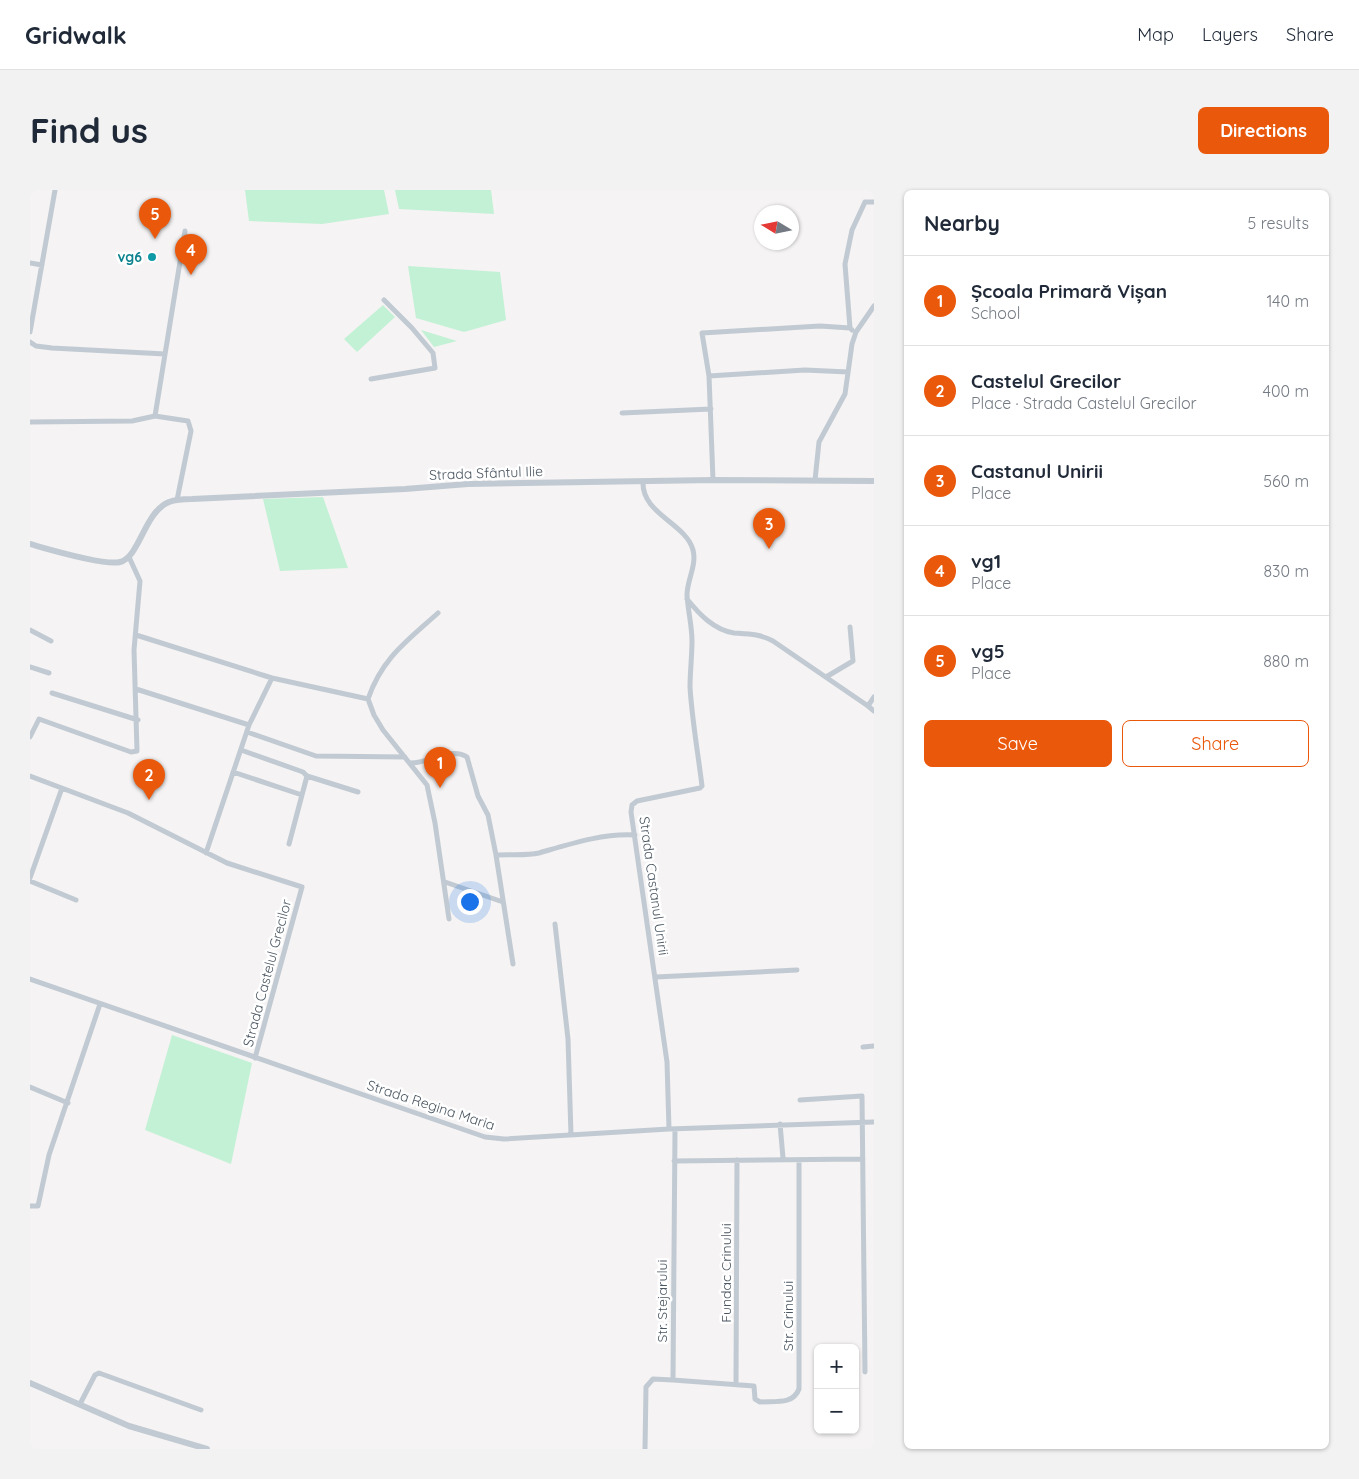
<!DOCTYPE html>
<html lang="en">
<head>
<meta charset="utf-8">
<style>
  body { margin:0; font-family:Quicksand,sans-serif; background:#f2f2f3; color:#1f2937 }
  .controls { position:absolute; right:15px; bottom:15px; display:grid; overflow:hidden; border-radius:8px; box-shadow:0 1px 4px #0004 }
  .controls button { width:45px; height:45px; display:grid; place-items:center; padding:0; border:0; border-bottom:1px solid #e0e1e3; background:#fff; color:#1f2937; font:25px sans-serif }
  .compass { position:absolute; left:724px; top:15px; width:45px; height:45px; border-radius:50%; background:#fff; box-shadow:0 1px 4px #0004; rotate:280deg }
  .you { position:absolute; left:439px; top:711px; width:18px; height:18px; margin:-12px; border:4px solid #fff; border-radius:50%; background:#1a73e8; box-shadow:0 0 0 8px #1a73e833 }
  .badge { display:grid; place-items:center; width:32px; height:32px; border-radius:50%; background:#ea580c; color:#fff; font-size:16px; font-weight:700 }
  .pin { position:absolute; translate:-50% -41px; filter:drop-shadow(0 1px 2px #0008) }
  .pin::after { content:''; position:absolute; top:26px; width:18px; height:15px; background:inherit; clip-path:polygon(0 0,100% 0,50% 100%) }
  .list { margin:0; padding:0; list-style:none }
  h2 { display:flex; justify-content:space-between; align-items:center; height:65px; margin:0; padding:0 20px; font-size:21px }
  h2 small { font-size:16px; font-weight:400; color:#747a83 }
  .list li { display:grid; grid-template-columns:32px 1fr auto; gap:15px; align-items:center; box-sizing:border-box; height:90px; padding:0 20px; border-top:1px solid #e0e1e3 }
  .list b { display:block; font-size:19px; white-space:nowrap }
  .list p { margin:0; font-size:16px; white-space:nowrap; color:#747a83 }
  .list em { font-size:16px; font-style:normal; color:#747a83 }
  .actions { display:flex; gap:10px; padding:15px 20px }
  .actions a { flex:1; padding:11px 0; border:1px solid #ea580c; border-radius:8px; text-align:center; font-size:18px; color:#ea580c }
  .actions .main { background:#ea580c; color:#fff }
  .map { position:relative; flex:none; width:844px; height:1259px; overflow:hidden; border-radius:8px }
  header { display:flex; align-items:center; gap:30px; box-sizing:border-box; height:70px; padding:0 25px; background:#fff; border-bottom:1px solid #e0e1e3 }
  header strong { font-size:24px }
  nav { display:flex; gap:28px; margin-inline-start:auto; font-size:18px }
  .intro { display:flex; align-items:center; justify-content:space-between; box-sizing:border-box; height:120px; padding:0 30px }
  h1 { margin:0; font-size:35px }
  .button { padding:12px 22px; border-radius:8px; background:#ea580c; color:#fff; font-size:18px; font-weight:700 }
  main { display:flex; gap:30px; padding:0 30px }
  aside { flex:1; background:#fff; border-radius:8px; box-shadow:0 1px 4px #0004 }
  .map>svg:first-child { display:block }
  .green { fill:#c3f1d5 }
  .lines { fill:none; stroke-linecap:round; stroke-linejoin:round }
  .minor { stroke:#c1cad2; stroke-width:5 }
  .tertiary { stroke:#c1cad2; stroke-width:6 }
  .culture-dot { fill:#0f9aa8; stroke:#fff; stroke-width:2 }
  .labels { text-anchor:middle; stroke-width:5; stroke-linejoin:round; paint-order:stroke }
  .culture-label { font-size:14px; font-weight:bold; fill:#0d838f; stroke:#fff; text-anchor:end }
  .street-label { font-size:14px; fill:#4a5661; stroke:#fff }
</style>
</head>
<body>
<header>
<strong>Gridwalk</strong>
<nav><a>Map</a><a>Layers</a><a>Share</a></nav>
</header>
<div class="intro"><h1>Find us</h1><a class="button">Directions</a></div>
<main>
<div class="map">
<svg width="844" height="1259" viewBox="0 0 844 1259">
  <rect width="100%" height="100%" fill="#f5f3f3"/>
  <path class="green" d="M215,0H354L359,24L292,34L219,31Z
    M365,0H461L464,24L369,19Z
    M378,76L470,82L476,130L434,142L386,128Z
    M353,115L365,127L327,162L314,149Z
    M391,140L427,151L404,157Z
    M293,307L318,378L250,381L233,309Z
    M142,845L222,873L201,974L115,940Z"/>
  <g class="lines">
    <path class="minor" d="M0,73L12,75
      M822,140L820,138L815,74L822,40L835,12H844
      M0,142L25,0
      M0,152L6,156L22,158L135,164
      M679,186L775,180L818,182
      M341,189L405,178L403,163L382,138L354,110
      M592,223L681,219
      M125,226L155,41
      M0,232L102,231L125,226L158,231L161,241L147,310
      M683,290L679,186L672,143L790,136L820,138
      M785,290L789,252L815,204L822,154L826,142L844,116
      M613,291C611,324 656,333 663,360C667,375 657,390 657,405C658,421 662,436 662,451C662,466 660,482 660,497C662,530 668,563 672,596L670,598L607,611L602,615L601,622L637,872L639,939
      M657,409C669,424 684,440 704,443C719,444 730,444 743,451L838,516
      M408,423C377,451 352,468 338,509L344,525L353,540L397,595L405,633L419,729
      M0,440L21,451
      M106,445L242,488L338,509
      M0,477L19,483
      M796,487L823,471L820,437
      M106,499L219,535
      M22,503L108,530
      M844,507L838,516L844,521
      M217,542L286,566L375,567
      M0,547L9,529L101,562L107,561L104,460L110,391L99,367
      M211,560L273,582L277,586L259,654
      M380,573C397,574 421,556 437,567L448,606L458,625L466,665L483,774
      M203,582L272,605
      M0,586L98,623L197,673L272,697L225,868
      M277,586L328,602
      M176,663L219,535L242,488
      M466,665C480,664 496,666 509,663C540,654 573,643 605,645
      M0,688L32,598
      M0,691L46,710
      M415,692L473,712
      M525,734L538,849L541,945
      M626,787L767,780
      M0,789L455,947L474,949L639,939L844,932
      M833,857L844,856
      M0,897L38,913
      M770,910L832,906L835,1182
      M750,934L753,968
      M644,971L833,969
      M0,1016H8L19,965L70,814
      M643,1190L724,1196L725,1209L730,1212C745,1211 763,1215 769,1199V970
      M706,1195L707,970
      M50,1214L65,1185L69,1183L171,1220
      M615,1259L616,1197L623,1189L643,1190L645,939"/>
    <path class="tertiary" d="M0,354C18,359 74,376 90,372C110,367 114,322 139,312C147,309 154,309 162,309L375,299L438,294L683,290L844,291
      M0,1193L99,1236L177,1259"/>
  </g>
  <circle class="culture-dot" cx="122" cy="67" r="5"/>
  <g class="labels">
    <g class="culture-label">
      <text x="112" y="72">vg6</text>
    </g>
    <g class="street-label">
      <text transform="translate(456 283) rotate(-2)" y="5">Strada Sfântul Ilie</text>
      <text transform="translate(624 696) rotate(82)" y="5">Strada Castanul Unirii</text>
      <text transform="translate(237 783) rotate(-75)" y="5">Strada Castelul Grecilor</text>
      <text transform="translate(401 915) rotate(18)" y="5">Strada Regina Maria</text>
      <text transform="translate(696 1083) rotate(-90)" y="5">Fundac Crinului</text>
      <text transform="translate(632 1111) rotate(-90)" y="5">Str. Stejarului</text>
      <text transform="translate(758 1126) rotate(-90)" y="5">Str. Crinului</text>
    </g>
  </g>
</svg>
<div class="controls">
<button>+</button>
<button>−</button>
</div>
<svg class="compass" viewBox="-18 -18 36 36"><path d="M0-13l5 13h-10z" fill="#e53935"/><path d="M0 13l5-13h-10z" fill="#747a83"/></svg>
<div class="you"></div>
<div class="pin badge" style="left:410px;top:598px">1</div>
<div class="pin badge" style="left:119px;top:610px">2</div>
<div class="pin badge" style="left:739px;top:359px">3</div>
<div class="pin badge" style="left:161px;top:85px">4</div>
<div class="pin badge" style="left:125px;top:49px">5</div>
</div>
<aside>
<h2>Nearby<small>5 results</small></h2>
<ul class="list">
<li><span class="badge">1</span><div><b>Școala Primară Vișan</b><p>School</p></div><em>140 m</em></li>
<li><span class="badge">2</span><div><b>Castelul Grecilor</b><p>Place · Strada Castelul Grecilor</p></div><em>400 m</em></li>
<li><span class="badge">3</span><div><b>Castanul Unirii</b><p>Place</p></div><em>560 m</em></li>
<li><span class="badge">4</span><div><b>vg1</b><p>Place</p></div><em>830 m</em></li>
<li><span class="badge">5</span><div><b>vg5</b><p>Place</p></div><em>880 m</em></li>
</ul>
<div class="actions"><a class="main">Save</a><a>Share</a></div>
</aside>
</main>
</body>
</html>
